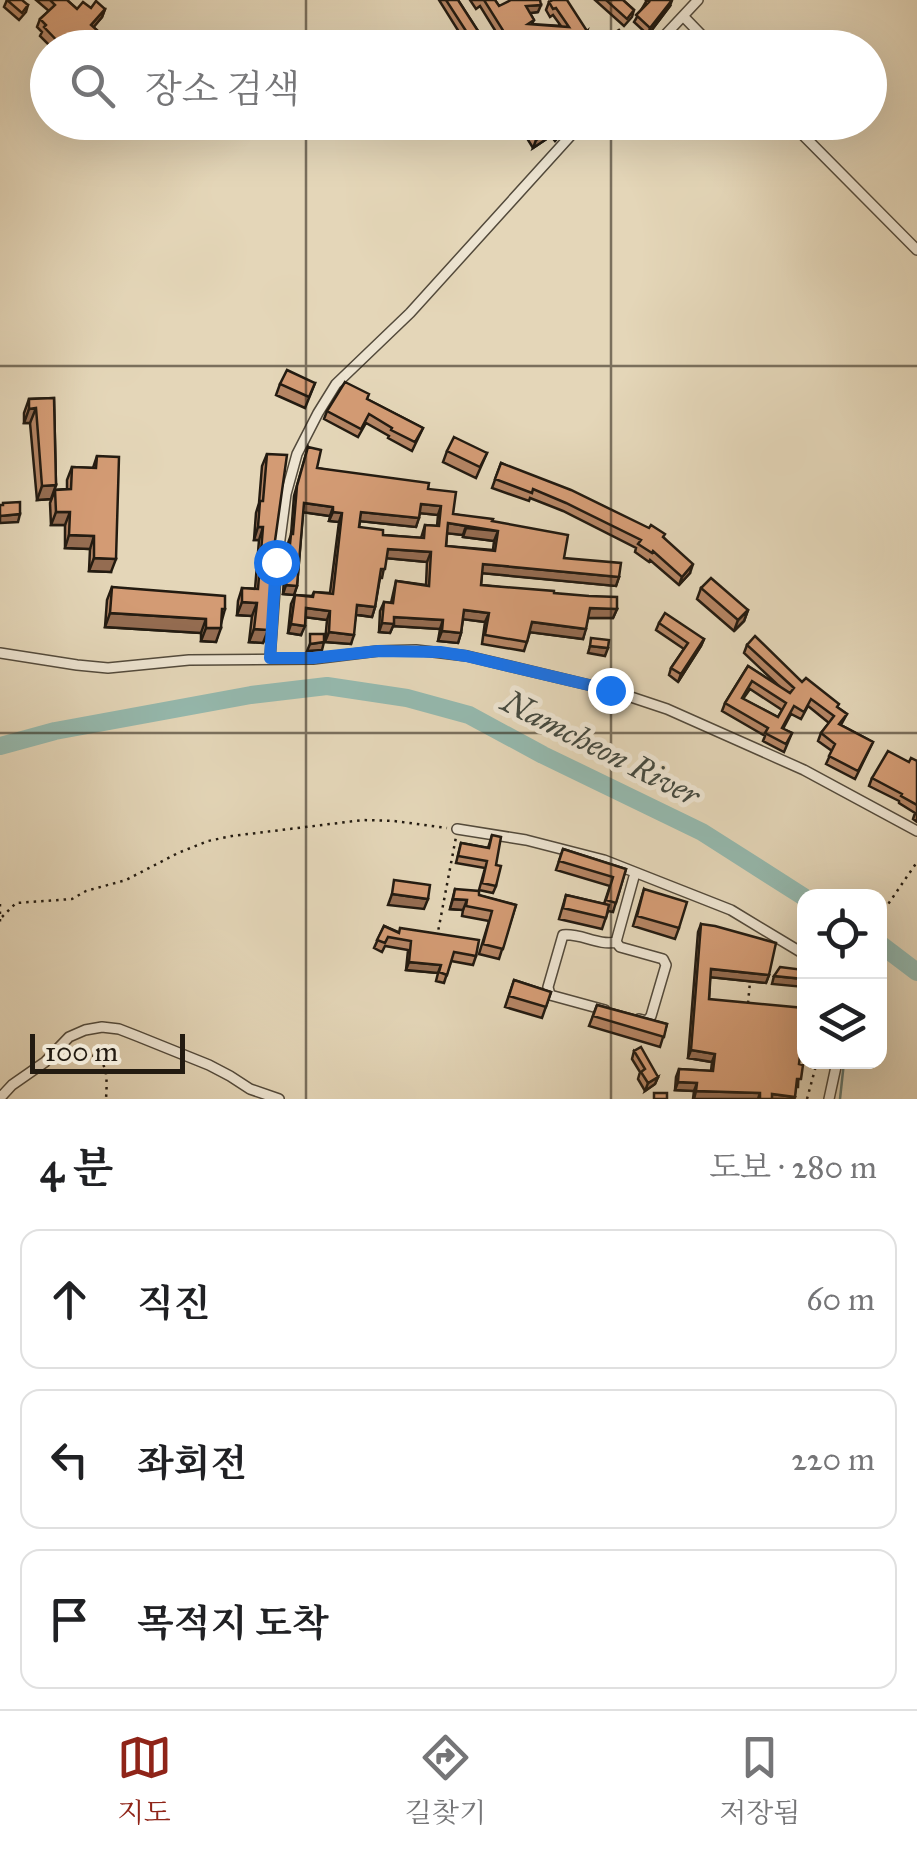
<!DOCTYPE html>
<html lang="ko">
<head>
<meta charset="utf-8">
<style>
  body { margin:0; font-family:"IM FELL Great Primer","Noto Serif KR",serif; background:#f2f2f2; color:#202124 }
  .controls { position:absolute; right:30px; bottom:30px; display:grid; overflow:hidden; border-radius:20px; box-shadow:0 10px 40px #0002 }
  .controls button { width:90px; height:90px; display:grid; place-items:center; padding:0; border:0; border-bottom:2px solid #e0e0e0; background:#fff; color:#202124; font:50px sans-serif }
  .scale { position:absolute; left:30px; bottom:25px; width:155px; box-sizing:border-box; padding-left:10px; border:5px solid #231b11; border-top:0; font-size:28px; line-height:35px; white-space:nowrap; color:#231b11; -webkit-text-stroke:8px #ede4d1; paint-order:stroke }
  .stop { position:absolute; width:30px; height:30px; margin:-22px; border:8px solid #1a73e8; border-radius:50%; background:#fff }
  .stop.end { background:#1a73e8; border-color:#fff; box-shadow:0 2px 10px #0008 }
  .list { margin:0; padding:0; list-style:none }
  h2 { display:flex; justify-content:space-between; align-items:center; height:130px; margin:0; padding:0 40px; font-size:42px }
  h2 small { font-size:32px; font-weight:400; color:#757577 }
  .list li { display:grid; grid-template-columns:65px 1fr auto; gap:30px; align-items:center; box-sizing:border-box; height:140px; margin:0 20px 20px; padding:0 20px; border:2px solid #e0e0e0; border-radius:20px }
  .list b { display:block; font-size:38px; white-space:nowrap }
  .list em { font-size:32px; font-style:normal; color:#757577 }
  .icon { flex:none; width:55px; height:55px; fill:none; stroke:currentColor; stroke-width:2; stroke-linecap:round; stroke-linejoin:round }
  .map { position:relative; flex:none; width:917px; height:1099px; overflow:hidden }
  .search { position:absolute; background:#fff; box-shadow:0 10px 40px #0002; left:30px; right:30px; top:30px; height:110px; display:flex; align-items:center; gap:25px; box-sizing:border-box; padding:0 35px; border-radius:55px; color:#757577; font-size:38px }
  .sheet { height:610px; background:#fff }
  nav { display:flex; justify-content:space-around; align-items:center; box-sizing:border-box; height:140px; border-top:2px solid #e0e0e0; background:#fff; font-size:28px; color:#757577 }
  nav a { display:grid; justify-items:center; gap:5px }
  nav .on { color:#8f2418 }
  .map>svg:first-child { display:block }
  .lines { fill:none; stroke-linecap:round; stroke-linejoin:round }
  .stream { stroke:#677a6f; stroke-width:2.5 }
  .river { stroke:#95b9ae; stroke-width:18 }
  .street-casing { stroke:#534a3b; stroke-width:12 }
  .path { stroke:#231b11; stroke-width:2.5; stroke-dasharray:2.5 5; stroke-linecap:butt }
  .street { stroke:#ede4d1; stroke-width:9 }
  .wall { fill:#b58564; stroke:#231b11; stroke-width:2.5; fill-rule:evenodd }
  .shaded-wall { fill:#946c51; stroke:#231b11; stroke-width:2.5 }
  .building { fill:#d39b74; stroke:#231b11; stroke-width:2.5; fill-rule:evenodd }
  .route { stroke:#1a73e8; stroke-width:12 }
  .grid { fill:none; stroke:#231b11; stroke-width:2.5; stroke-opacity:0.55 }
  .labels { text-anchor:middle; stroke-width:10; stroke-linejoin:round; paint-order:stroke }
  .water-label { font-size:32px; font-style:italic; fill:#454a40; stroke:#ede4d1 }
</style>
</head>
<body>
<div class="map">
<svg width="917" height="1099" viewBox="0 0 917 1099">
  <rect width="100%" height="100%" fill="#e4d6b8"/>
  <filter id="stains"><feTurbulence type="fractalNoise" baseFrequency=".002" numOctaves="4"/><feColorMatrix values="0 0 0 0 .2 0 0 0 0 .09 0 0 0 0 .02 0 0 0 .5 -.17"/></filter>
  <radialGradient id="worn" r=".72"><stop offset=".6" stop-color="#630" stop-opacity="0"/><stop offset="1" stop-color="#630" stop-opacity=".3"/></radialGradient>
  <g class="lines">
    <path class="stream" d="M880,957L886,948
      M840,1099L844,1062"/>
    <path class="river" d="M0,746L55,731L251,695L327,686L407,698L469,715L543,755L702,832L804,897
      M880,944L917,972"/>
    <defs>
      <path id="street" d="M683,16L714,48
        M653,48L698,0
        M790,122L917,250
        M0,653L77,665L108,668L189,660L313,659L378,651L416,650L467,656L610,690L667,709L804,770L917,831
        M270,658L277,562L286,494L297,454L318,413L336,384L410,313L583,122
        M457,829L526,840L604,860L731,910L804,954
        M635,873L616,942L620,947L663,959L666,965L651,1016L647,1021L639,1019
        M605,1010L550,995L548,987L563,935C581,933 598,946 616,942
        M0,1098L12,1085L45,1062L69,1037L85,1030L102,1027L119,1029L137,1036L209,1065L230,1076L250,1089L279,1099
        M829,1099L837,1062"/>
    </defs>
    <use href="#street" class="street-casing"/>
    <path class="path" d="M0,904V925
      M880,916L917,862
      M2,917L16,903L72,899L86,891L126,880L178,853L208,841L232,836L363,820L394,821L447,828
      M437,937L456,837
      M748,1003L750,982
      M70,1053C107,1051 108,1068 106,1099
      M807,1099L817,1062"/>
    <use href="#street" class="street"/>
  </g>
  <path class="wall" d="M7,0L28,5L26,12L19,20L4,7Z
    M36,0H67L77,9H105L102,17L93,27L116,47L129,48H89L82,41L76,48H52L40,36L42,32L37,27L40,19L49,11Z
    M439,0H458L489,48H469Z
    M470,0H495L499,6L538,12L530,13L534,20L532,24L561,26L553,15L550,17L546,10L549,2L587,31L584,39L573,48H506L480,6L476,9Z
    M595,0H623L634,10L632,17L624,26Z
    M647,0L670,6L648,35L634,22Z
    M517,122H564L565,125L563,132L555,141L551,136L533,148Z
    M315,383L305,408L276,395L280,384Z
    M54,398L56,485L51,499L37,500L30,423H24V413L29,399Z
    M367,399L423,428L412,451L388,438L389,436L366,423L358,437L324,419L327,411Z
    M308,447L317,468L428,489L453,514L492,521L564,558L619,577L616,586L482,573L481,585L554,593L617,609L613,618H588L583,639L530,632L524,651L482,644L485,622L463,619L461,633L458,643L438,641L440,629L393,626L390,633L379,632L380,611L384,602L391,603L396,581L426,585L427,562L386,558L382,578H380L375,607L372,617L356,615L351,644L325,642L327,620L305,617L301,635L288,633L291,604L295,595L312,596L314,592L330,593L339,522L329,521L330,516L303,512L297,586L294,595L283,594L285,563L288,543L291,535L294,496ZM420,513L438,515L437,526L425,525L421,538L383,535L359,527L360,521L416,527ZM447,533L463,535V537L494,541L493,550L446,546Z
    M447,451L487,453L476,478L443,462Z
    M267,454L274,548L268,630L263,643L249,642L252,616L237,615L238,601L242,588L255,589L259,540H254L256,513L259,503L262,466Z
    M97,456L111,572L89,571L90,549L65,548V525H51L50,503L55,490L67,489V480L72,467L93,468Z
    M501,463L664,538L690,573L679,585L650,560L649,562L635,552L636,548L563,511L530,498L529,501L492,488Z
    M112,587L225,609L216,642L201,641V633L105,627L107,600Z
    M701,588L748,610L744,621L734,631L697,599Z
    M659,623L704,639L701,646L678,682L669,675L671,668L684,649L656,630Z
    M747,645L847,714L841,725L873,742L855,779L826,764L832,751L818,741L821,733L829,723L808,706L801,719L791,714L783,729L792,733L784,752L763,741L765,736L722,711L725,703L748,666L780,687L744,653ZM750,689L782,710L778,717L743,699Z
    M917,761V822L913,819L915,813L899,803V801L869,786L872,778L909,762Z
    M492,835L496,865V886L493,893L479,890L485,868L456,863L461,843L488,848Z
    M563,849L626,869L613,912L608,911L602,929L559,919L566,895L604,904L610,886L556,870Z
    M455,889L516,905L499,959L479,954L489,921L462,916L463,910L450,909Z
    M644,889L679,928L675,939L633,926Z
    M701,924L769,975L766,983L710,977L709,999L799,1064L798,1087H796L794,1099H693L694,1091L675,1090L676,1077L679,1069L711,1071L712,1062L688,1058L698,932Z
    M384,926L398,932L476,956L473,965L451,961L444,983L436,981L438,973L406,970L408,950L385,946L382,952L374,948Z
    M514,980L551,992L542,1018L505,1007Z
    M597,1005L667,1024L660,1047L589,1026Z
    M634,1051L658,1077L655,1084L645,1091L638,1079L640,1072L632,1059Z"/>
  <path class="shaded-wall" d="M672,0L670,6L648,35L650,28Z
    M541,5L538,12L523,14L526,6Z
    M105,9L102,17L88,34L91,25Z
    M587,31L584,39L573,48H567Z
    M85,32L82,41L76,48H72Z
    M554,128L551,136L533,148L536,140Z
    M36,408L30,423H24L29,409Z
    M56,485L51,499L37,500L42,486Z
    M304,503L333,507L330,516L301,512Z
    M421,504L441,506L438,515L418,513Z
    M56,512H70L65,525H51Z
    M333,512L342,513L339,522L329,521Z
    M361,512L419,518L416,527L358,521Z
    M20,514L18,522L0,523V516Z
    M448,523L466,526L463,535L444,533Z
    M258,527H263L259,540H254Z
    M466,528L498,531L494,541L463,537Z
    M69,535L94,536L90,549L65,548Z
    M388,549L431,552L427,562L384,558Z
    M94,558L116,559L111,572L89,571Z
    M483,564L619,577L616,586L480,573Z
    M693,564L690,573L679,585L682,577Z
    M286,585L297,586L294,595L283,594Z
    M242,602L257,603L252,616L237,615Z
    M357,605L375,607L372,617L353,614Z
    M306,608L330,611L327,620L303,617Z
    M590,608L617,609L613,618H586Z
    M464,610L489,613L485,622L461,619Z
    M748,610L744,621L734,631L738,620Z
    M110,613L206,619L201,633L105,627Z
    M394,617L443,620L440,629L393,626L390,633L379,632L382,623Z
    M532,622L586,629L583,639L528,632Z
    M291,624L305,626L301,635L288,633Z
    M206,628H221L216,642L201,641Z
    M254,629L268,630L263,643L249,642Z
    M442,631L461,633L458,643L438,641Z
    M329,632L354,635L351,644L325,642Z
    M704,639L701,646L678,682L681,674Z
    M324,642L322,650L307,651L310,644Z
    M590,646L608,648L605,656L588,653Z
    M392,894L428,899L424,909L388,905Z
    M453,899L467,900L463,910L450,909Z
    M409,962L441,965L438,973L406,970Z
    M711,969L769,975L766,983L708,977Z
    M774,976L804,979V987L772,984Z
    M691,1050L715,1054L712,1062L688,1058Z
    M658,1077L655,1084L645,1091L648,1083Z
    M678,1082L697,1083L694,1091L675,1090Z
    M696,1091L760,1093L758,1099H694Z
    M772,1094L795,1097L794,1099H771Z"/>
  <path class="building" d="M7,0H22L28,5L22,13Z
    M50,0H67L77,9L83,2L91,8L96,1L105,9L91,25L116,47L125,37L131,42L126,48H102L85,32L72,48H64L44,27L46,25L40,19L55,5Z
    M446,0H458L489,48H477Z
    M484,0H495L499,6L511,0H540L541,5L526,6L534,20L528,24L569,27L556,8L553,9L549,2L553,0H567L587,31L567,48H514Z
    M606,0H623L634,10L627,19Z
    M646,0H672L650,28L636,15L649,2Z
    M619,30L625,38L616,44L611,35Z
    M623,38L634,48H614Z
    M598,41L604,48H588Z
    M525,122H564L565,125L557,133L554,128L536,140Z
    M287,370L315,383L309,397L280,384Z
    M345,382L369,394L367,399L423,428L415,442L391,430L392,428L369,414L361,429L327,411Z
    M54,398L56,485L42,486L36,408L29,409V399Z
    M454,437L487,453L480,467L447,451Z
    M308,447L321,450L317,468L429,483L428,489L456,492L453,514L493,519L492,521L568,535L564,558L621,563L619,577L483,564L481,585L554,591V593L589,596L617,597V609L590,608L586,629L532,622L527,642L485,635L489,613L464,610L461,633L442,631L443,620L394,617V624L382,623L384,602L393,603L396,581L429,586L431,552L388,549L385,569H381L375,607L357,605L354,635L329,632L330,611L306,608L305,626L291,624L295,595L313,597L314,592L333,594L342,513L333,512V507L304,503L297,586L286,585L291,534H293L297,486ZM421,504L441,506L439,526L425,525L424,538L383,535V530L359,527L361,512L419,518ZM448,523L498,531L495,551L446,546Z
    M267,454L287,455L274,548L268,630L254,629L257,603L242,602V588L258,589L263,527H258L260,501H263Z
    M97,456L119,457L116,559L94,558V536L69,535L70,512H56L55,490L71,489L72,467L96,468Z
    M501,463L571,490L649,528L651,525L665,534L663,537L693,564L682,577L653,551L652,553L638,544L641,540L566,503L533,489L532,493L495,479Z
    M20,502V514L0,516V505H3V503Z
    M711,578L748,610L738,620L701,588Z
    M112,587L225,596V609H222L221,628H206V619L110,613Z
    M665,613L704,639L681,674L671,668L688,643L659,623Z
    M310,634H324V642L310,644Z
    M755,636L802,682L806,678L839,704L837,707L847,714L839,724L873,742L858,771L829,756L835,744L821,733L834,716L811,699L804,712L794,706L782,728L792,733L786,744L765,733L768,728L725,703L748,666L790,693L794,688L747,645ZM752,681L786,703L778,717L742,698Z
    M591,638L609,640L608,648L590,646Z
    M888,751L909,762L911,758L917,761V805L901,796L902,794L872,778Z
    M492,835L501,837L496,865L501,866L496,886L482,883L487,861L458,856L461,843L489,848Z
    M563,849L626,869L616,903L606,900L613,877L559,861Z
    M394,880L430,885L428,899L392,894Z
    M455,889L479,891V895L516,905L503,949L483,944L492,911L466,906L467,900L453,899Z
    M644,889L687,902L679,928L637,916Z
    M566,895L609,905L606,918L563,908Z
    M701,924L715,926L776,943L769,975L711,969L709,999L804,1008V1023L799,1064L803,1065L801,1079H797L795,1097L772,1094V1099H760V1093L696,1091L697,1083L678,1082L679,1069L713,1071L715,1054L691,1050Z
    M384,926L399,933L400,928L479,940L476,956L454,952L447,975L439,972L441,965L409,962L411,941L388,937L385,943L377,940Z
    M780,967L804,970V979L774,976Z
    M514,980L551,992L546,1007L509,996Z
    M597,1005L667,1024L664,1037L593,1016Z
    M641,1047L658,1077L648,1083L641,1072L645,1069L634,1051Z
    M654,1093H667V1099H654Z"/>
  <g class="lines">
    <path class="route" d="M276,562L270,658H313L378,651L440,652L466,656L610,690"/>
  </g>
  <path class="grid" d="M306,0V48M611,0V48M306,122V1099M611,122V1099M0,366H917M0,733H917"/>
  <g class="labels">
    <g class="water-label">
      <text transform="translate(601 748) rotate(27)" y="11">Namcheon River</text>
    </g>
  </g>
  <rect width="100%" height="100%" filter="url(#stains)"/>
  <rect width="100%" height="100%" fill="url(#worn)"/>
</svg>
<div class="controls">
<button><svg class="icon" aria-label="locate" viewBox="0 0 24 24"><circle cx="12" cy="12" r="6"/><path d="M12 2v4M12 18v4M2 12h4M18 12h4"/></svg></button>
<button><svg class="icon" aria-label="layers" viewBox="0 0 24 24"><path d="M12 4l9 5-9 5-9-5zM3 14l9 5 9-5"/></svg></button>
</div>
<div class="scale">100 m</div>
<div class="stop" style="left:276px;top:562px"></div>
<div class="stop end" style="left:610px;top:690px"></div>
<div class="search"><svg class="icon" aria-label="search" viewBox="0 0 24 24"><circle cx="10" cy="10" r="6"/><path d="M15 15l6 6"/></svg>장소 검색</div>
</div>
<section class="sheet">
<h2>4 분<small>도보 · 280 m</small></h2>
<ul class="list">
<li><svg class="icon" aria-label="ahead" viewBox="0 0 24 24"><path d="M12 20V5M6 11l6-6 6 6"/></svg><div><b>직진</b></div><em>60 m</em></li>
<li><svg class="icon" aria-label="left" viewBox="0 0 24 24"><path d="M17 20v-9H6M10 6l-5 5 5 5"/></svg><div><b>좌회전</b></div><em>220 m</em></li>
<li><svg class="icon" aria-label="arrive" viewBox="0 0 24 24"><path d="M6 21V4h12l-3 4 3 4H6"/></svg><div><b>목적지 도착</b></div></li>
</ul>
</section>
<nav>
<a class="on"><svg class="icon" aria-label="map" viewBox="0 0 24 24"><path d="M3 6l6-2 6 2 6-2v14l-6 2-6-2-6 2zM9 4v14M15 6v14"/></svg>지도</a>
<a><svg class="icon" aria-label="directions" viewBox="0 0 24 24"><path d="M12 3l9 9-9 9-9-9zM9 14v-3h6M13 9l2 2-2 2"/></svg>길찾기</a>
<a><svg class="icon" aria-label="saved" viewBox="0 0 24 24"><path d="M7 4h10v16l-5-4-5 4z"/></svg>저장됨</a>
</nav>
</body>
</html>
